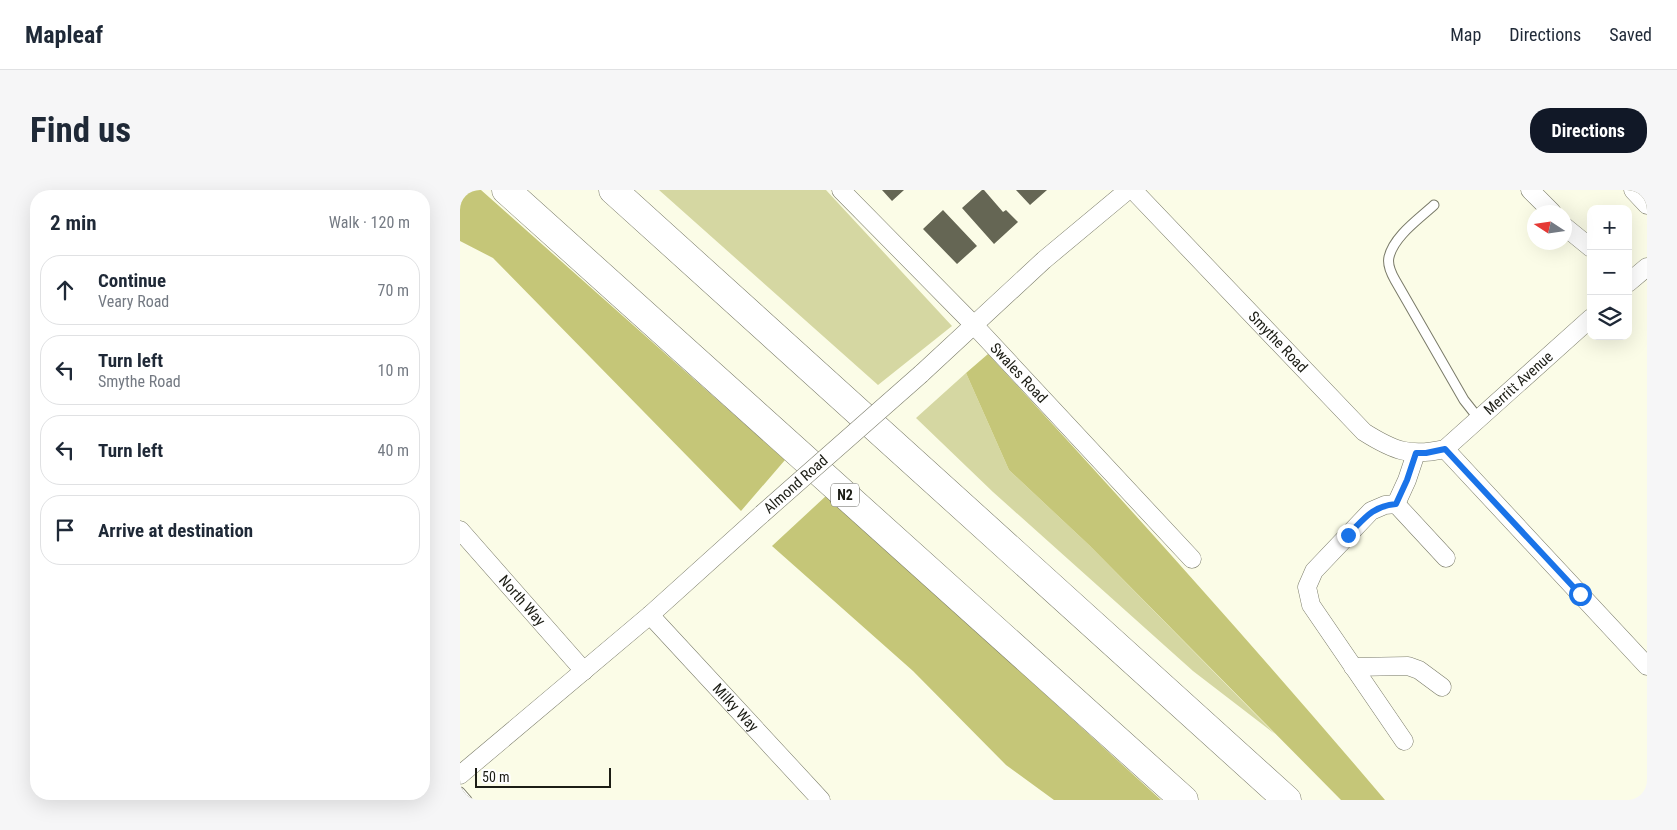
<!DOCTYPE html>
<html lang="en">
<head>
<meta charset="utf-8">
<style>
  body { margin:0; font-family:"Roboto Condensed",sans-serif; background:#f6f6f7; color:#1f2937 }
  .controls { position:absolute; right:15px; top:15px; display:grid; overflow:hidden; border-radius:10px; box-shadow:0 5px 20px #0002 }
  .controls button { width:45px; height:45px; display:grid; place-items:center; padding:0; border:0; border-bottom:1px solid #e0e1e3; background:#fff; color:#1f2937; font:25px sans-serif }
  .compass { position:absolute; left:1067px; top:15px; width:45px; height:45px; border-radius:50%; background:#fff; box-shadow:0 5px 20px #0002; rotate:282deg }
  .scale { position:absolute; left:15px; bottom:12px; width:136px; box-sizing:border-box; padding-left:5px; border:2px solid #1c1d15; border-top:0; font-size:14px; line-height:18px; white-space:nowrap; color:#1c1d15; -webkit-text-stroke:4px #fff; paint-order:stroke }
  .stop { position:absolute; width:15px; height:15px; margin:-11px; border:4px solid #1a73e8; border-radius:50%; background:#fff }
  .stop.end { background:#1a73e8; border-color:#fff; box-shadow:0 1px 5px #0008 }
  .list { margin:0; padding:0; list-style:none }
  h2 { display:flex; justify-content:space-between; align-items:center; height:65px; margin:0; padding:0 20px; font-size:21px }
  h2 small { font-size:16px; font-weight:400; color:#747a83 }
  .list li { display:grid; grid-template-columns:32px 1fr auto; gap:15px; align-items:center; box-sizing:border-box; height:70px; margin:0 10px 10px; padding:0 10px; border:1px solid #e0e1e3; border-radius:20px }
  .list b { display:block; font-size:19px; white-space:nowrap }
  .list p { margin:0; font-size:16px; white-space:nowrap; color:#747a83 }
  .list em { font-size:16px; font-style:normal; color:#747a83 }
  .icon { flex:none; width:28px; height:28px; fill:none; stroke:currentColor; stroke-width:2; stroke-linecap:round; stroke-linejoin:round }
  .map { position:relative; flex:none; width:1187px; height:610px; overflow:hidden; border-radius:20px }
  header { display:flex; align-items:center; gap:30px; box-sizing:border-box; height:70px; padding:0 25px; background:#fff; border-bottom:1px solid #e0e1e3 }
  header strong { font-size:24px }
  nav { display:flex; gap:28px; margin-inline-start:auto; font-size:18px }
  .intro { display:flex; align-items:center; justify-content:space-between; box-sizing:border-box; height:120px; padding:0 30px }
  h1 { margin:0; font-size:35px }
  .button { padding:12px 22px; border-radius:20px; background:#111827; color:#fff; font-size:18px; font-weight:700 }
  main { display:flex; gap:30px; padding:0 30px }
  aside { flex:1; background:#fff; border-radius:20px; box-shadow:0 5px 20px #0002 }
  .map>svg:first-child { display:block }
  .green { fill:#d5d7a2 }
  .forest { fill:#c5c678 }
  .building { fill:#656654 }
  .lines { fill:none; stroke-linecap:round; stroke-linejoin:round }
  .lane-casing { stroke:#7a7b69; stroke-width:11 }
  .street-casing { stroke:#7a7b69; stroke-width:19 }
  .highway-casing { stroke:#7a7b69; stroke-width:29 }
  .lane { stroke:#fff; stroke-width:9 }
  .street { stroke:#fff; stroke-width:18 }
  .highway { stroke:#fff; stroke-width:28 }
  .street-bridge-casing { stroke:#7a7b69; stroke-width:19; stroke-linecap:butt }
  .street-bridge { stroke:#fff; stroke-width:18 }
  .route { stroke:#1a73e8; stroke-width:6 }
  .labels { text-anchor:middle; stroke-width:5; stroke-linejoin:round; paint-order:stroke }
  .shield { fill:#fff; stroke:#60615b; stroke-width:1 }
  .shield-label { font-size:14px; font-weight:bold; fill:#1c1d15 }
  .street-label { font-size:15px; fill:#1c1d15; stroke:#fff }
</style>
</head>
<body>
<header>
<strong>Mapleaf</strong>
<nav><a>Map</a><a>Directions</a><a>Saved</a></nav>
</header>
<div class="intro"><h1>Find us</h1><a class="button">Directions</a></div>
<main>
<aside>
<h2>2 min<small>Walk · 120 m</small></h2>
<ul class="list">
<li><svg class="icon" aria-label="ahead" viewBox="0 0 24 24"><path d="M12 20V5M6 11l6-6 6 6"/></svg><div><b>Continue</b><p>Veary Road</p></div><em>70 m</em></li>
<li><svg class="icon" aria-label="left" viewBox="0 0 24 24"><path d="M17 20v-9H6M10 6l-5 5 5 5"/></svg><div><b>Turn left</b><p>Smythe Road</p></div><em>10 m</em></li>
<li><svg class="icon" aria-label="left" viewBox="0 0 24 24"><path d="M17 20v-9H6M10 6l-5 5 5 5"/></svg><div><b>Turn left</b></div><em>40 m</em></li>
<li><svg class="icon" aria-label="arrive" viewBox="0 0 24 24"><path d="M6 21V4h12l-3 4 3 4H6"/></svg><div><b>Arrive at destination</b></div></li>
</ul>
</aside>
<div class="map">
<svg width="1187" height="610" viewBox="0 0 1187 610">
  <rect width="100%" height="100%" fill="#fbfce7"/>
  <path class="green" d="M199,0H366L492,136L418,195Z
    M506,183L549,280L629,355L815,544L733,481L533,302L456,228Z"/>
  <path class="forest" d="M0,0H21L325,270L281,321L33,68L0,51Z
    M528,164C663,310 796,458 925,610H881L629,355L549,280L506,183Z
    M367,305L701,610H594L546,575L453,481L312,356Z"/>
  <path class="building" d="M422,0H444L432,11Z
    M522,0H524L543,22L546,20L558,32L534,54L502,18Z
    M556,0H587L570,15Z
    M483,20L517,56L497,74L463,39Z"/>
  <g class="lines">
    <defs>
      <path id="lane" d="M974,15C959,29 934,46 929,67C927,75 931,83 935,90L1004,210L1019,229
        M0,602L7,610"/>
      <g id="street">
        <path id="s1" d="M381,0L513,134L732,369"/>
        <path id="s2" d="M673,0L904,242C934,261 950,267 985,259L1131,128"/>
        <path d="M1070,0L1092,22"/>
        <path d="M1173,0L1187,15"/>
        <path d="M1104,36L1131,58"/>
        <path d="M1168,93L1187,77"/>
        <path d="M461,184L584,70L668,0"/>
        <path d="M985,259L1187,476"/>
        <path d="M936,314L925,315L911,321L854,381L847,397L851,415L944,551"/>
        <path d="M936,314L986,368"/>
        <path d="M936,314L947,290L956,263"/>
        <path id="s3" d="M0,340L124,481"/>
        <path id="s4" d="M190,425L361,610"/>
        <path d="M893,477L948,476L959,480L982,497"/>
        <path d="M0,585L190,425L302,324"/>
      </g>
      <path id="highway" d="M46,0L724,610
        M153,0L827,610"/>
    </defs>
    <use href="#lane" class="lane-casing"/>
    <use href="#street" class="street-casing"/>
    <use href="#highway" class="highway-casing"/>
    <use href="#lane" class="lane"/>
    <use href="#street" class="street"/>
    <use href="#highway" class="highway"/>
    <defs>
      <g id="street-bridge">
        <path id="s5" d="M302,324L461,184"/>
      </g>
    </defs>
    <use href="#street-bridge" class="street-bridge-casing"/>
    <use href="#street-bridge" class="street-bridge"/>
  </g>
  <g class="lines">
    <path class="route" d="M888,345C904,329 912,316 936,314L947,290L956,263H966L985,259L1120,404"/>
  </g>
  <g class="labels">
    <rect class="shield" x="371" y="293.5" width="28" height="23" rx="4"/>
    <g class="shield-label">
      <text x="385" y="310">N2</text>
    </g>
    <g class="street-label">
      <text dy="5" stroke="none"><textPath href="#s2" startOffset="210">Smythe Road</textPath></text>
      <text dy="5" stroke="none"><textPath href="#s1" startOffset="255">Swales Road</textPath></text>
      <text dy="5" stroke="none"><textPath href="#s2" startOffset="519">Merritt Avenue</textPath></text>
      <text dy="5" stroke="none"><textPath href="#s5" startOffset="45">Almond Road</textPath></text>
      <text dy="5" stroke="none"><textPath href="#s3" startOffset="94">North Way</textPath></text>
      <text dy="5" stroke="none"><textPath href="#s4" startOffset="126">Milky Way</textPath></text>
    </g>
  </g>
</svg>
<div class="controls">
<button>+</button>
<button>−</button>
<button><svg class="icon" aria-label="layers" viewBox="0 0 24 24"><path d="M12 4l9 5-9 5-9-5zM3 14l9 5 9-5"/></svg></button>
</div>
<svg class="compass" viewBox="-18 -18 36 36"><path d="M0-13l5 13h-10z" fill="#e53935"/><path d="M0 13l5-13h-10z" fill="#747a83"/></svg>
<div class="scale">50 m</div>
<div class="stop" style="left:1120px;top:404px"></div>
<div class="stop end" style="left:888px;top:345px"></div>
</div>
</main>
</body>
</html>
